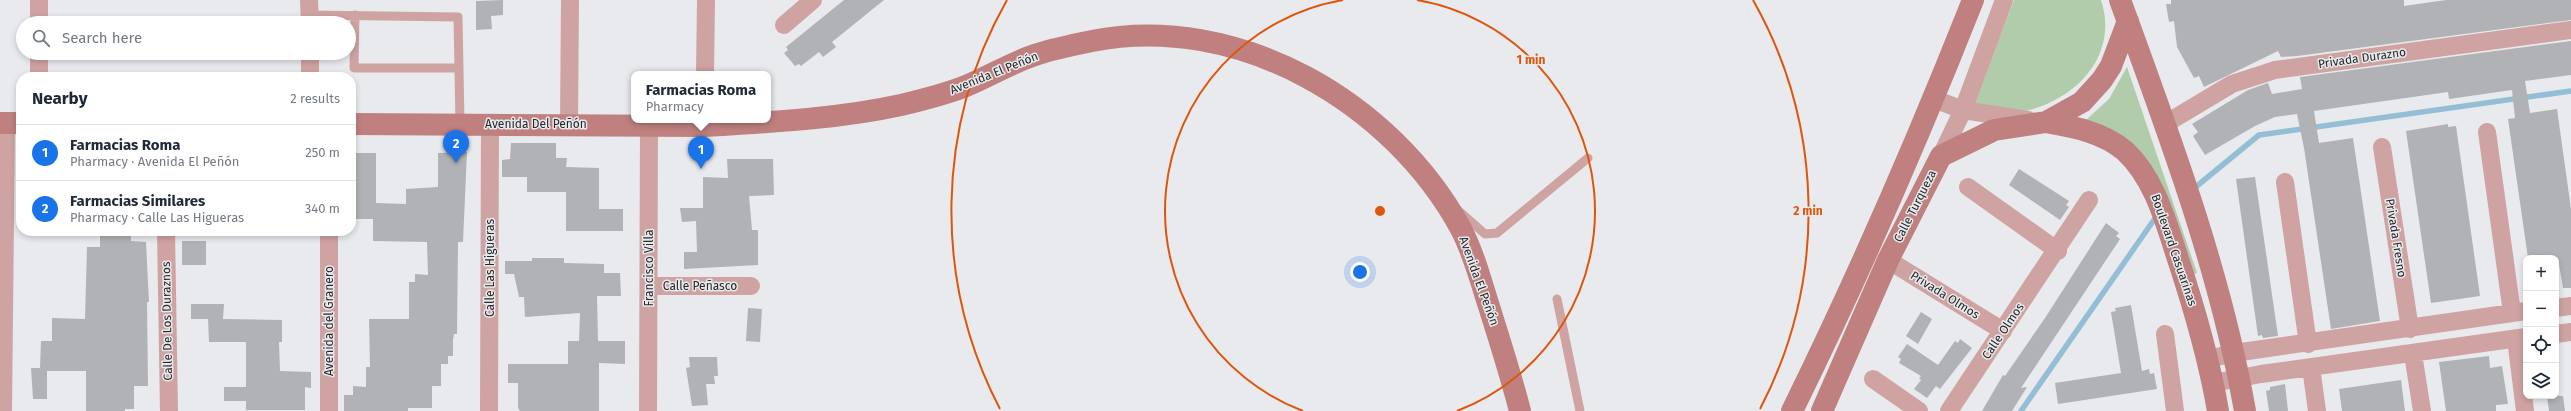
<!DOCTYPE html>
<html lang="en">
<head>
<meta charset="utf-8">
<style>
  body { margin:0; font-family:"Fira Sans",sans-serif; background:#f6f6f7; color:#1f2937 }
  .controls { position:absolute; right:12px; bottom:12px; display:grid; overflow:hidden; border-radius:8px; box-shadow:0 2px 6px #0003 }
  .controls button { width:36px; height:36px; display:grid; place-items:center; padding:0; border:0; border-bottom:1px solid #e0e1e3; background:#fff; color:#1f2937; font:20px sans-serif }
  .you { position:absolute; left:1360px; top:272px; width:14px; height:14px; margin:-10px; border:3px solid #fff; border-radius:50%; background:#1a73e8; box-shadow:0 0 0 6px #1a73e833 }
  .badge { display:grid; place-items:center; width:26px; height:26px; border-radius:50%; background:#1a73e8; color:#fff; font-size:13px; font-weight:700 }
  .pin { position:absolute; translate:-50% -33px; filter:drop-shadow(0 1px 2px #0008) }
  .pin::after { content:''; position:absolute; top:21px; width:14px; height:12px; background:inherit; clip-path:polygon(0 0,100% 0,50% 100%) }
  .popup { position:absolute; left:631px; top:71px; width:140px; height:52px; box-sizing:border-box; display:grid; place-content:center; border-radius:8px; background:#fff; filter:drop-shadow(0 1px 3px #0005); font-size:13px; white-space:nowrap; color:#747a83 }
  .popup b { font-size:15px; color:#1f2937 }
  .popup::after { content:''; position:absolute; left:50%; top:100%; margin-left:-8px; border:8px solid transparent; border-top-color:#fff }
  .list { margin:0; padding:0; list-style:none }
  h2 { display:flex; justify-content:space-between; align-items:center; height:52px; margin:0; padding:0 16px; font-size:17px }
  h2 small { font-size:13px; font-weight:400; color:#747a83 }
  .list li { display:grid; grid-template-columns:26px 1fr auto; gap:12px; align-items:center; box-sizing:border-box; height:56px; padding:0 16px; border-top:1px solid #e0e1e3 }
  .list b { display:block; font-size:15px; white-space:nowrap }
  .list p { margin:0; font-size:13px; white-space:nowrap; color:#747a83 }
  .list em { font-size:13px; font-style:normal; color:#747a83 }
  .icon { flex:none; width:22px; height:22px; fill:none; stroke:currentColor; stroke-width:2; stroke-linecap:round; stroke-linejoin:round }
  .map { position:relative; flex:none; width:2571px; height:411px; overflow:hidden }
  .search { position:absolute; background:#fff; box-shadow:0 2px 6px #0003; left:16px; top:16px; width:340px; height:44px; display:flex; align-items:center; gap:10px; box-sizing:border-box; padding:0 14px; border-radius:22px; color:#747a83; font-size:15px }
  .panel { position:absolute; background:#fff; box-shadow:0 2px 6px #0003; left:16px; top:72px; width:340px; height:164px; border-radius:16px }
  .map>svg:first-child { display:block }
  .green { fill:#b1ccab }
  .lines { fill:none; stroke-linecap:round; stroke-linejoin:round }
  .stream { stroke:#93bed6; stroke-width:5.5 }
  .building { fill:#b1b2b5 }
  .lane { stroke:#cfa3a2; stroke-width:9 }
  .street { stroke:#cfa3a2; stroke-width:18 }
  .secondary { stroke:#bf807f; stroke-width:22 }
  .ring { fill:none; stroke:#de560d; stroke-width:2 }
  .labels { text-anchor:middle; stroke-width:3; stroke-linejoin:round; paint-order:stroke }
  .street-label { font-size:12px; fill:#272728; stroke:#e8eaed }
  .centre { fill:#de560d; stroke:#e8eaed; stroke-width:2 }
  .ring-label { font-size:12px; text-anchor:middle; font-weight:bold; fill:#de560d; stroke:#e8eaed; stroke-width:3; stroke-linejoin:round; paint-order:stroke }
</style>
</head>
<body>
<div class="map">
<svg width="2571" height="411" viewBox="0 0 2571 411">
  <rect width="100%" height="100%" fill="#e8eaed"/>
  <path class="green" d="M2014,0H2101C2117,48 2086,89 2042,106C2034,109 2021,113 2012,112C1999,111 1986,107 1974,102Z
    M2127,67L2197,273L2190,275L2152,174L2086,120L2109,99Z"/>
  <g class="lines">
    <path class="stream" d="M2192,190L2259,135L2571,91
      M2021,411L2158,214"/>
  </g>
  <path class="building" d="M503,0V15L491,16L492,29L476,30V1Z
    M844,0H884L832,42L836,47L823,57L819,52L801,66L799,64L795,66L784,53L788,50L786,47Z
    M2171,0H2404V6L2446,0H2571V20L2297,56L2281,57L2278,51L2204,87L2199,76L2194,78L2177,47L2174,21L2169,22L2166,4H2171Z
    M2571,41V75L2525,81L2530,113L2557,109L2571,209V288H2563L2558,258H2528L2508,119L2515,118L2512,90L2449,99L2448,92L2314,111L2319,143L2353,138L2380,321L2331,329L2304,148L2297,114L2275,117L2255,126L2205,155L2193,136L2198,132L2192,124L2248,90L2268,83L2272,94L2302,89L2300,77Z
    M2448,124V127L2456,126L2480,296L2431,303L2406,131Z
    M511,143H556V158H567L566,167L599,168V209H623V231H566V192H527V177H502V160L510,159Z
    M467,152L463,242H458L457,334H454L453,340V356H448V364H441V386H432V408H408V411H344V395H353V386L366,387V367H370L369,319H409V282H415V274L428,275L427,242L373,241V219H351V153H376V203L406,204V189L438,187V153Z
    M727,159H773L774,195L749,196L752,230H758V265L684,269V252H697L696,221L682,222L680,208H703V177L728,178Z
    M2019,169L2069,201L2066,205L2069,207L2060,220L2009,185Z
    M2255,177L2278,336L2263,338L2262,335L2258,336L2236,179Z
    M2106,223L2119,233L2116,236L2120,239L2021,388L2027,387L2012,411H1982L2003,375L2005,376L2045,318Z
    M100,231H131V241L146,242L149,302H147L148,386H134V409H125V411H86V371H47V399H33L31,368H40L41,341H52V318L85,319L87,247H100Z
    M182,241H206V265H182Z
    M532,258H564V263L604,264V273H620L621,296H597L598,341H625V364L599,363V411H520L518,408V383H508V364H568V341H579L580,313L525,317L524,297H519L514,274H505V261H532Z
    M191,304H224L223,319L282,320V342H279L280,371L311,372V388L305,387V410H246V401H224V387H246V342H209L208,319H191Z
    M2131,305L2142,371L2149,369L2150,374L2154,373L2157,389L2058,404L2055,383L2121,373L2111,312L2116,311L2115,308Z
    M748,308L762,309L760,342L746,341Z
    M1921,312L1932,319L1918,344L1906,336Z
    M1960,339L1972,348L1940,389L1936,386L1927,398L1914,389L1921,380L1919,378L1921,376L1899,363L1901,359L1898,357L1907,344L1938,365L1955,341L1958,343Z
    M2489,356L2490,368L2502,366L2508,404L2496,405V411H2446L2439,362Z
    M689,357H717L718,376H714L715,384H706L708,405L692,406L686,368L690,367Z
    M2401,380L2405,411H2342L2339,389Z
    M2285,384L2288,411H2269L2266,391L2270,390V387Z
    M2547,396H2563L2565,411H2549Z"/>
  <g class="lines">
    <path class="lane" d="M309,15L458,17L460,124
      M355,15L354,68H458
      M1459,211L1485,234L1497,233L1588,158
      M1557,299L1580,411"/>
    <path class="street" d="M39,0V23
      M309,0L310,23
      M784,25L813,0
      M39,53V77
      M310,53V77
      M705,74L706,0
      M1934,99L1963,110L2028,120
      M569,124L570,0
      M2165,124L2232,84L2275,70L2571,30
      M2487,132L2512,313
      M2382,147L2410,329
      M1941,156L1963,110L2004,0
      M2285,182L2308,344
      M1968,187L2058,251
      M166,231L169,411
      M1888,260L2003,331
      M649,286H751
      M2556,308L2571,306
      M2165,334L2175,411
      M2556,334L2571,332
      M2516,339L2525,411
      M2413,354L2422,411
      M2208,359L2234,353L2526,311
      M2311,367L2317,411
      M1873,379L1919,411
      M2213,383L2261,374L2526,337
      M3,411L6,123
      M329,411V231
      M489,411L490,124
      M648,411L649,125
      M1949,411L2089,200"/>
    <path class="secondary" d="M2120,0C2169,135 2220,269 2245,411
      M2046,122C2074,127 2103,132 2125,151C2154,178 2165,219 2177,256C2194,307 2209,358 2218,411
      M0,123H21
      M351,124L705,126C770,122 837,119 901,105C922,100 946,94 966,86C988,77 1009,64 1032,56C1051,49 1073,45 1092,41C1238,12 1392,102 1461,229C1472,250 1479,274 1486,297C1498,335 1510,372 1520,411
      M1792,411C1858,277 1918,139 1973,0
      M1822,411L1888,260L1941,156L1994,130L2046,122L2082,102L2102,80L2111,66L2128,21"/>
  </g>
  <g class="ring">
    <path d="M1303 411A214 214 0 0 1 1343 0M1417 0A214 214 0 0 1 1457 411"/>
    <path d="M1000 409A428 428 0 0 1 1007 0M1753 0A428 428 0 0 1 1760 409"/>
  </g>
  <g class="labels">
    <g class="street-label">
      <text transform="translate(2362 58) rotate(-8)" y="4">Privada Durazno</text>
      <text transform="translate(994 73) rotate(-22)" y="4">Avenida El Peñón</text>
      <text x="536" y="128">Avenida Del Peñón</text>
      <text transform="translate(1915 206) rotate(-63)" y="4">Calle Turqueza</text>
      <text transform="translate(2396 238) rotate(81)" y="4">Privada Fresno</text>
      <text transform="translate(2174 250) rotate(71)" y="4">Boulevard Casuarinas</text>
      <text transform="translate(490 268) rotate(-90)" y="4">Calle Las Higueras</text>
      <text transform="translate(649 268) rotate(-90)" y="4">Francisco Villa</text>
      <text transform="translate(1479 281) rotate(70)" y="4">Avenida El Peñón</text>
      <text x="700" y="290">Calle Peñasco</text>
      <text transform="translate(1945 295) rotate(32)" y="4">Privada Olmos</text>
      <text transform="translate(167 321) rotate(-91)" y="4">Calle De Los Duraznos</text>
      <text transform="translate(329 321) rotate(-90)" y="4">Avenida del Granero</text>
      <text transform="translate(2003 331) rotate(-56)" y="4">Calle Olmos</text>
    </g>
  </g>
  <circle cx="1380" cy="211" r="6" class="centre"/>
  <g class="ring-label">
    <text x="1531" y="64">1 min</text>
    <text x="1808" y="215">2 min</text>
  </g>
</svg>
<div class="controls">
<button>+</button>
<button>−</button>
<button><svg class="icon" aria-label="locate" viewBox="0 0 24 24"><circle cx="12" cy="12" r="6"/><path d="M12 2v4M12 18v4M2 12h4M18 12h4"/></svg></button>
<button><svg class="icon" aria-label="layers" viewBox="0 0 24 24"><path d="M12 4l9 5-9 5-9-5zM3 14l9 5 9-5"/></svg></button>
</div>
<div class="you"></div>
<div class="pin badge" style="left:701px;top:169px">1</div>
<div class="popup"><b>Farmacias Roma</b>Pharmacy</div>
<div class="pin badge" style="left:456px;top:163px">2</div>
<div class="search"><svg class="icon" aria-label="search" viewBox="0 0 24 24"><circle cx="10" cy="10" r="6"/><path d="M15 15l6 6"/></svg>Search here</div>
<section class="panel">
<h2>Nearby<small>2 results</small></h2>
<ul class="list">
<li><span class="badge">1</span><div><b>Farmacias Roma</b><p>Pharmacy · Avenida El Peñón</p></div><em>250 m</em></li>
<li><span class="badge">2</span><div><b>Farmacias Similares</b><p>Pharmacy · Calle Las Higueras</p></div><em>340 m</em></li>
</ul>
</section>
</div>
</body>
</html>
